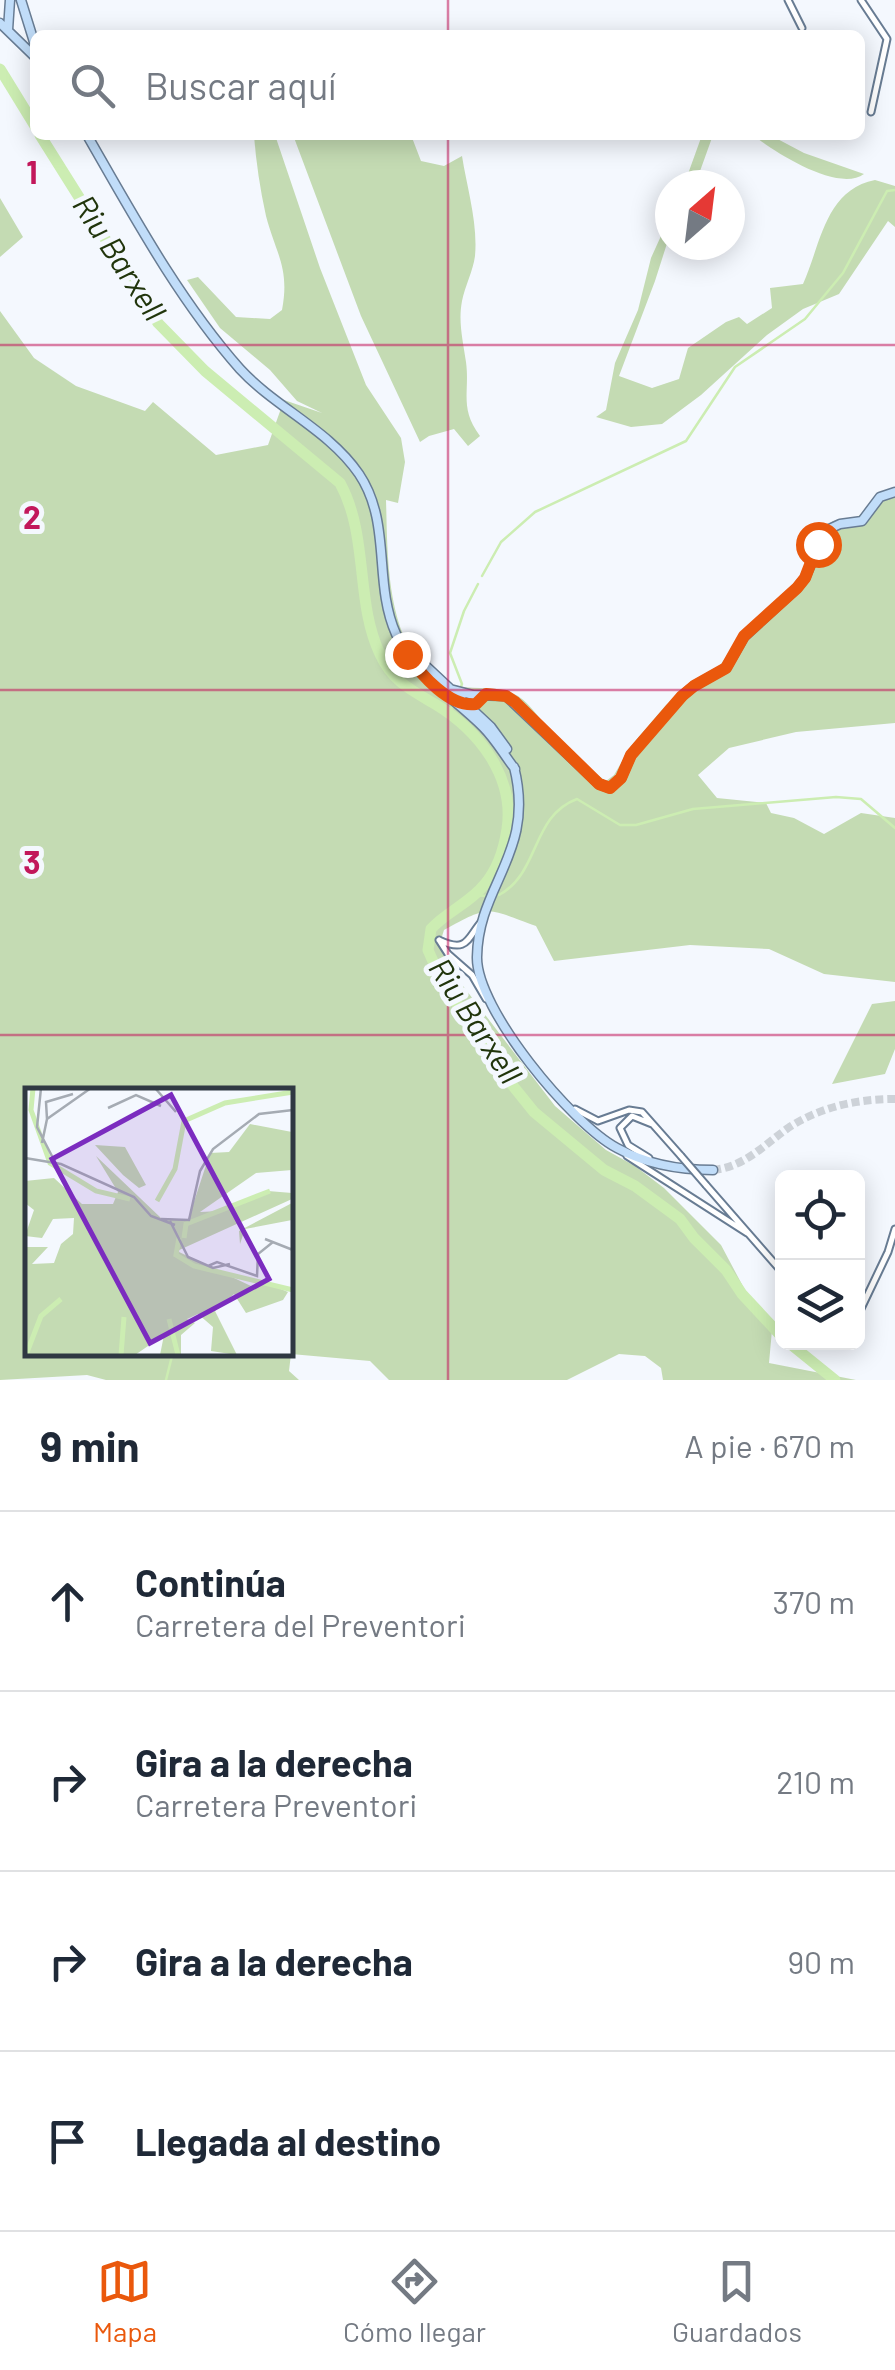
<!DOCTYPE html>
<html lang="es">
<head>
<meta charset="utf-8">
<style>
  body { margin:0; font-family:Barlow,sans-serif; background:#f2f2f3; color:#1f2937 }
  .controls { position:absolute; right:30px; bottom:30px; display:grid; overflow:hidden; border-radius:15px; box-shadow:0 5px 25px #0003 }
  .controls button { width:90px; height:90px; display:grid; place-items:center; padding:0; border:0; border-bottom:2px solid #e0e1e3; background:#fff; color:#1f2937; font:50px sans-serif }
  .compass { position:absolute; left:655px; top:170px; width:90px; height:90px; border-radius:50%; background:#fff; box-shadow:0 5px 25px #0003; rotate:28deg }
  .stop { position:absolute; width:30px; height:30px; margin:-22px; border:8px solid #ea580c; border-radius:50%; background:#fff }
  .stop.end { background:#ea580c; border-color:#fff; box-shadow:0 2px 10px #0008 }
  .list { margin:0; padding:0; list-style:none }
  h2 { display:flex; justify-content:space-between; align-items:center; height:130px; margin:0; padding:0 40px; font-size:42px }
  h2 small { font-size:32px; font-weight:400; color:#747a83 }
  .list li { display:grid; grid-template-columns:65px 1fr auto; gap:30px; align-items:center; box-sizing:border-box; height:180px; padding:0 40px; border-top:2px solid #e0e1e3 }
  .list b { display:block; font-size:38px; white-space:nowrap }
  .list p { margin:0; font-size:32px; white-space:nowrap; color:#747a83 }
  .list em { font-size:32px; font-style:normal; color:#747a83 }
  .icon { flex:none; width:55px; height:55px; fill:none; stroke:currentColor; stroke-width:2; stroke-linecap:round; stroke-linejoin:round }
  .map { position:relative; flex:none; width:895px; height:1380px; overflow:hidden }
  .search { position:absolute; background:#fff; box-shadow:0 5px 25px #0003; left:30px; right:30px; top:30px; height:110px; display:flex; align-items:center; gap:25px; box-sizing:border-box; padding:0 35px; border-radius:15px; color:#747a83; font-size:38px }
  .sheet { height:850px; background:#fff }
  nav { display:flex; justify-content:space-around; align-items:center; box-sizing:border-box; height:140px; border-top:2px solid #e0e1e3; background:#fff; font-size:28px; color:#747a83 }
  nav a { display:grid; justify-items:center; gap:5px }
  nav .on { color:#ea580c }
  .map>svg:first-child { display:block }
  .green { fill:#c4dbb3; fill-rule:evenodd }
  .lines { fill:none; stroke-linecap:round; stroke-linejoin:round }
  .stream { stroke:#ccedb2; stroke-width:2.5 }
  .river { stroke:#ccedb2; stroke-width:11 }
  .secondary-tunnel { stroke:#cdd2d8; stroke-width:8; stroke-dasharray:8 4; stroke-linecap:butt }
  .street-casing { stroke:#687c93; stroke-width:9 }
  .secondary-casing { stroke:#687c93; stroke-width:11 }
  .street { stroke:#fff; stroke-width:5 }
  .secondary { stroke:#c1ddf9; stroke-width:8 }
  .street-bridge-casing { stroke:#687c93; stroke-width:9; stroke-linecap:butt }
  .street-bridge { stroke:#fff; stroke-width:5 }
  .route { stroke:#ea580c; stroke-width:12 }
  .grid { fill:none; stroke:#c2185b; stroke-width:2.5; stroke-opacity:0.55 }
  .labels { text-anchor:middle; stroke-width:10; stroke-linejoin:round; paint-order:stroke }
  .water-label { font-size:32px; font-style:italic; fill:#21350c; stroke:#f4f8fe }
  .inset-river { fill:none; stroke:#ccedb2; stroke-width:5 }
  .inset-road { fill:none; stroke:#a5abb3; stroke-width:2.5 }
  .view { fill:#7b2cbf; fill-opacity:0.15; stroke:#7b2cbf; stroke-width:5 }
  .inset-edge { fill:none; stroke:#2f3842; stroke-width:5 }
  .grid-label { font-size:32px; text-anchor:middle; font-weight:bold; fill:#c2185b; stroke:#f4f8fe; stroke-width:10; stroke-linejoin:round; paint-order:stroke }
</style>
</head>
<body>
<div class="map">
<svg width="895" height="1380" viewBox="0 0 895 1380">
  <rect width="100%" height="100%" fill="#f4f8fe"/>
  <path class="green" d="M254,135H275L320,268L366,385L401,438L405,462L398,503L386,500C388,557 384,660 451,684C473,692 496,683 518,696C532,705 542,723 554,736C569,753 587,768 606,781L614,775L631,746L666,705L700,677L716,671L740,637L790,590L804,572L815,539L825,528L833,521L857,517L895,488V723L796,732L729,748L698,775L717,798L766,803L771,813L794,818L824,834L861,813L895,818V982L824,974L769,949L690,945L554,961L536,926C486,908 491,904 444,930L439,946L460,982L555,1106L606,1150L635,1166L664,1188L721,1245L754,1307L772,1330L769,1363L856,1380H663L661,1368L645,1356L619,1354L567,1380H389L370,1361L291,1354L289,1371L299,1380H106L87,1375L0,1380V311L34,358L76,386L145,411L153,402L216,455L268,445L284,400L322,413L297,401L270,370L220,328L187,280L198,277L236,317L270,319L282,310C290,268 276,254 266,216C260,189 256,162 254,135ZM28,1090H290V1352H28Z
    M293,135H411L421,161L444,166L462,156C467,188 478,223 475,256C473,271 465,286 462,301C458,322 463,341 466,362C470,392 459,408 480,436L468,446L454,429L429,436L420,442L361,316Z
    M702,135H713L695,185H684Z
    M753,135H770L804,153L864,174C838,193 774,152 753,135Z
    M875,180L895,186V227L888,221L839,294L803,309L767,335L701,395L662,424L631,427L596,417L606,410L615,363L638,310L651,258L670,216V234L655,281L619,376L652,388L679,379L688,348L726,322L739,317L747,324L772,308L770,288L803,284C821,244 825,190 875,180Z
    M0,198L23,237L0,257Z
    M895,1001V1049L885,1074L832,1084L872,1004Z"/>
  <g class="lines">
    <path class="stream" d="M482,576L501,542L535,512L686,441L735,367L805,319L843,273L887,191L895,190
      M460,689L462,684L450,653L464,611L478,584
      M449,714L453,704
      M474,895L486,896
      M499,895C540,873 531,816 577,799L620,825H636L693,809L836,797L861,799L895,828
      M166,1380L173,1352"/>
    <path class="river" d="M0,69L35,126
      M40,135L158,323L205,371L340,483C369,536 355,602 380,654C392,681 411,690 435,704C478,730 515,776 507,829C504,849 498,869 484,885C470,903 446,912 431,929L428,950L440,977L497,1066L534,1112L604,1170L635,1186L680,1219L694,1238L726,1270L742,1294L782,1337
      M788,1342L835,1380"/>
    <path class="secondary-tunnel" d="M713,1170C744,1167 763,1146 788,1128C820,1107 857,1099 895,1099"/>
    <defs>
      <path id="street" d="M788,0L802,28
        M861,0L887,39L871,112
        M439,940L448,954L472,975L486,999
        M439,940C469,954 467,937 483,920
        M575,1109L598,1121L629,1110L642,1112L681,1156
        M627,1156L747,1233
        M649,1158L628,1145L620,1128L632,1116L652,1124
        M706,1185L782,1272
        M858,1315L888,1252L895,1229"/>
      <path id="secondary" d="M21,0L35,45
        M0,23L35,57
        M8,30L10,0
        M87,135C133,215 179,300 240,369C276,408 329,430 359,474C392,523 373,583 396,634C415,676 452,696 483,727C496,740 504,755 515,769
        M412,653L491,727L507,749
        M450,689L473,695L506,696L599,784L610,788L621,778L631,755L682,696L694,686L726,668L744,637L797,588L805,578L825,531L840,524L862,521L880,497L895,492
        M514,767C536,853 478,884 477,957C476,1009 572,1124 617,1148C646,1164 680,1170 713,1170"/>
    </defs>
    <use href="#street" class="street-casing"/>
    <use href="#secondary" class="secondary-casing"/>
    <use href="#street" class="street"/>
    <use href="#secondary" class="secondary"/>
    <defs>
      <path id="street-bridge" d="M681,1156L706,1185"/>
    </defs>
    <use href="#street-bridge" class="street-bridge-casing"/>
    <use href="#street-bridge" class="street-bridge"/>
  </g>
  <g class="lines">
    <path class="route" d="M407,654C421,675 450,708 476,704L486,694L506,696L515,702L599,784L610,788L621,778L631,755L682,696L694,686L726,668L744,636L797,588L805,578L818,544"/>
  </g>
  <path class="grid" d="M448,0V35M448,135V1380M0,345H895M0,690H895M0,1035H895"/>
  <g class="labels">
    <g class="water-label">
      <text transform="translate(119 258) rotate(57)" y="11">Riu Barxell</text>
      <text transform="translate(475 1021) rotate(57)" y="11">Riu Barxell</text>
    </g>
  </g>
  <g transform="translate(25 1088)">
    <rect width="268" height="268" fill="#f4f8fe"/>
    <path d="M225,36L267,44V82L231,85L175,124L196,123L243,103L267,105V111L152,163L226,198L239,194L263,204L258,212L221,225L209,206L190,223L212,267L186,263L188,239L173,226L162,231L170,235L156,247V267H135L139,247L110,267H0V159H23L7,176L29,175L36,156L48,146L49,130L28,131L17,150L0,148L9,122L0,115V93L29,90L57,116H88L93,104L71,68L136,130L163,132L185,65L204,64ZM70,57L100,59L121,97L114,100L98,87ZM267,115V132L220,141L215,156L214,143Z" fill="#c4dbb3"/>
    <path class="inset-river" d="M8,0L6,22L25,75L71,103L105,111M132,113L150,81L159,33L200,15L268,4M154,150L151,167L169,178L268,202M159,150L161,136L245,103M144,231L153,267M1,267L16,228L36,211M96,267L99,229"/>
    <path class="inset-road" d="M16,0L12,39L30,74M130,0L151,24M83,20L111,7L136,18M22,31L21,14L48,6M17,55L22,31L66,0M0,70L36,76L109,109L126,128L150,137M136,131L164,132L175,83L188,61L234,26L268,22M145,133L163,169L188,180L205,176M240,151L268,162M183,178L192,174L232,188L233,166L248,154"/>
    <path class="view" d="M146,7L244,191L125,255L27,71Z"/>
    <rect width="268" height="268" class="inset-edge"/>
  </g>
  <g class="grid-label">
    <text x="32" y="184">1</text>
    <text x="32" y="529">2</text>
    <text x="32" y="874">3</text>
  </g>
</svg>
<div class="controls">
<button><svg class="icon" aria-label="locate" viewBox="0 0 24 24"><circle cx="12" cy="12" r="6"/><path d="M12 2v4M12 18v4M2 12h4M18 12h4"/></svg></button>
<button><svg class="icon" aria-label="layers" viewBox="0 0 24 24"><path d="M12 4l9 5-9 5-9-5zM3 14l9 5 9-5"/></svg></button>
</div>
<svg class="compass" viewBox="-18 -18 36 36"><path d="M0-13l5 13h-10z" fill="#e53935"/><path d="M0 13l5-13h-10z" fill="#747a83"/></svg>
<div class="stop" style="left:818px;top:544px"></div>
<div class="stop end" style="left:407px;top:654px"></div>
<div class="search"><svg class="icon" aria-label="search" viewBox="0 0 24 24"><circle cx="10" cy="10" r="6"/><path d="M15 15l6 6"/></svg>Buscar aquí</div>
</div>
<section class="sheet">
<h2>9 min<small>A pie · 670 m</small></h2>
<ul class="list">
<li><svg class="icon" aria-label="ahead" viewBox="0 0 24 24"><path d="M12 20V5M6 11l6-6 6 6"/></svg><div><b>Continúa</b><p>Carretera del Preventori</p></div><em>370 m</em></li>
<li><svg class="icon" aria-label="right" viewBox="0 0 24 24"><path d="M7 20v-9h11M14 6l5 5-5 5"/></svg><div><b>Gira a la derecha</b><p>Carretera Preventori</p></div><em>210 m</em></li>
<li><svg class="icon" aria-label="right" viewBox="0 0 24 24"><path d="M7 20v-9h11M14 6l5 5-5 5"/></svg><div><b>Gira a la derecha</b></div><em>90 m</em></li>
<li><svg class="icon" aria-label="arrive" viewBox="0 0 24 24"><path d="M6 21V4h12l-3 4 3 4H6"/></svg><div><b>Llegada al destino</b></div></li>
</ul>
</section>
<nav>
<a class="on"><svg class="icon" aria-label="map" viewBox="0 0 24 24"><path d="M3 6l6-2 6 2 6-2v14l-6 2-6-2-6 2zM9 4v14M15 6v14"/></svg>Mapa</a>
<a><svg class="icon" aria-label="directions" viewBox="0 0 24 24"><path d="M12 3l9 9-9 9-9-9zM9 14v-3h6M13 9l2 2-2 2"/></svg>Cómo llegar</a>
<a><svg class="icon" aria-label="saved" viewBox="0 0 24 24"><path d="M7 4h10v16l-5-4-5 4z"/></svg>Guardados</a>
</nav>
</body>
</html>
